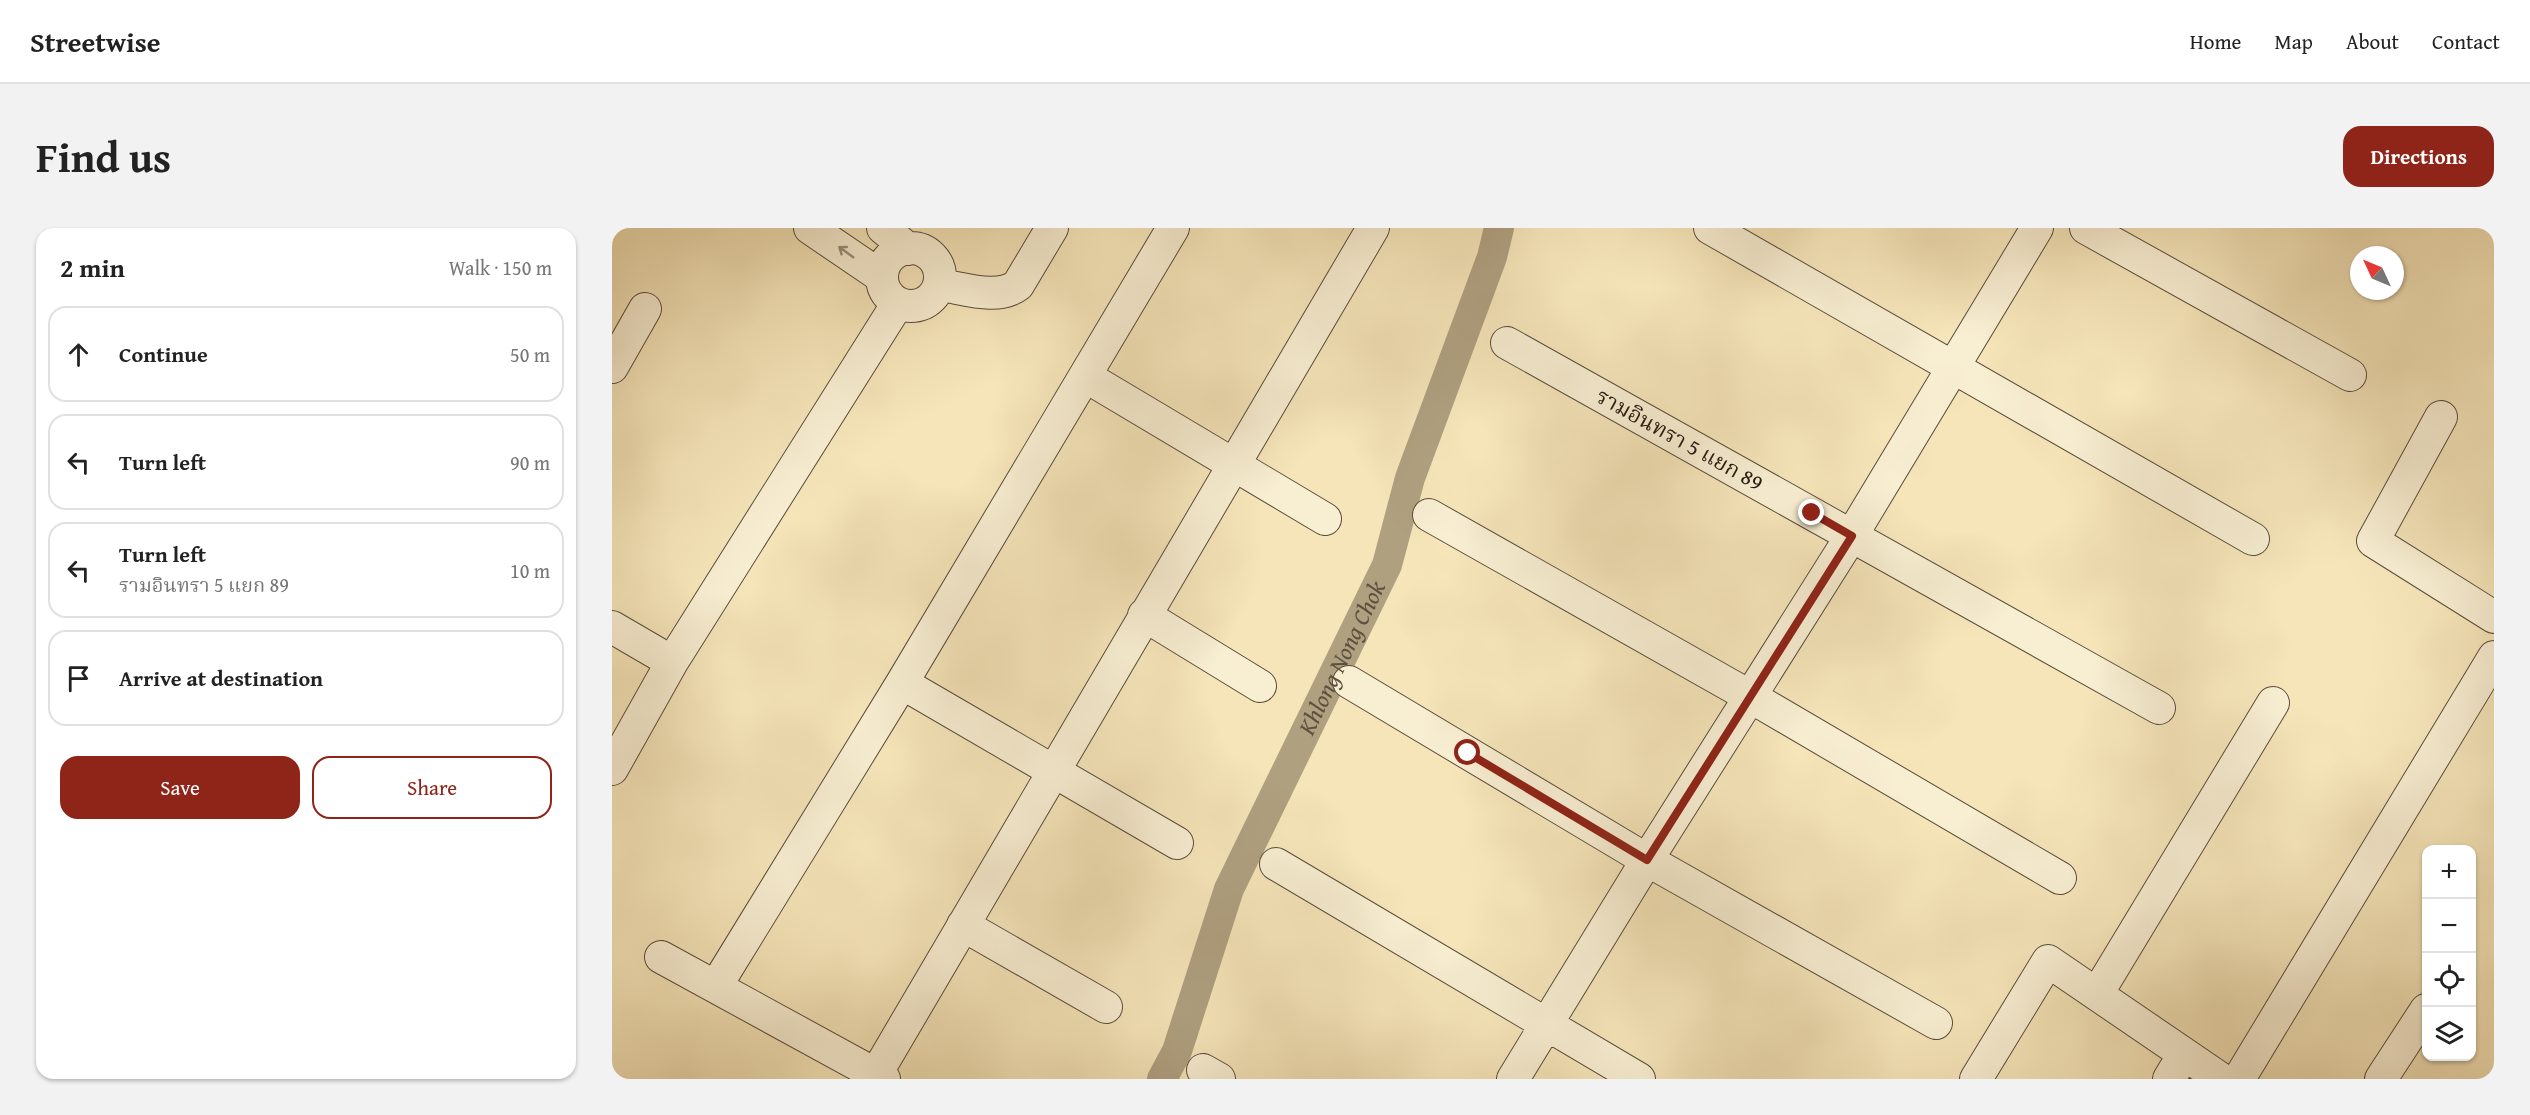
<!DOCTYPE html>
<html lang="en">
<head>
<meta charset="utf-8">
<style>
  body { margin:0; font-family:"Gentium Book Plus","Noto Serif Thai",serif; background:#f2f2f2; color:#222 }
  .controls { position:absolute; right:18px; bottom:18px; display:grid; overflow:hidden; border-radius:12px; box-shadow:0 2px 4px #0004 }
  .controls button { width:54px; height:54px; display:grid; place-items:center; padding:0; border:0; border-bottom:2px solid #e0e0e0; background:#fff; color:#222; font:30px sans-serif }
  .compass { position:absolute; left:1738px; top:18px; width:54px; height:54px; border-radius:50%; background:#fff; box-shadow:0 2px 4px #0004; rotate:314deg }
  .stop { position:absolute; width:18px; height:18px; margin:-14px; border:4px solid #8f2418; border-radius:50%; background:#fff }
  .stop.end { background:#8f2418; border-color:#fff; box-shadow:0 2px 6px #0008 }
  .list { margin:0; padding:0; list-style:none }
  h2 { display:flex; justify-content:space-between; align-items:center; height:78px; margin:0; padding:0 24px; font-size:26px }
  h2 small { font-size:20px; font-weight:400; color:#767676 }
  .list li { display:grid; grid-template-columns:39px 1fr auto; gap:18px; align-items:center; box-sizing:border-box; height:96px; margin:0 12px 12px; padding:0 12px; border:2px solid #e0e0e0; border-radius:18px }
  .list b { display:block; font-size:22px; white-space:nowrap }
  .list p { margin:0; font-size:20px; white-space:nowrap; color:#767676 }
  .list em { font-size:20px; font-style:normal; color:#767676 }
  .actions { display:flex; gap:12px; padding:18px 24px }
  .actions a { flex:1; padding:14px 0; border:2px solid #8f2418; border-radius:18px; text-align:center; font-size:21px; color:#8f2418 }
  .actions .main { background:#8f2418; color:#fff }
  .icon { flex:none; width:33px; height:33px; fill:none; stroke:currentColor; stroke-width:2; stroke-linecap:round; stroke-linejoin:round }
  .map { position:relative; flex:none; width:1882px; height:851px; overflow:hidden; border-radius:18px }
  header { display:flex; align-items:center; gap:36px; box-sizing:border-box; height:84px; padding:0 30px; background:#fff; border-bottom:2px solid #e0e0e0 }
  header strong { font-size:28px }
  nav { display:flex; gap:33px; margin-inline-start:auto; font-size:21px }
  .intro { display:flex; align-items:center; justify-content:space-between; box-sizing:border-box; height:144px; padding:0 36px }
  h1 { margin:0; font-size:42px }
  .button { padding:15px 27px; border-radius:18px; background:#8f2418; color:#fff; font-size:21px; font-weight:700 }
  main { display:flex; gap:36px; padding:0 36px }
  aside { flex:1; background:#fff; border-radius:18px; box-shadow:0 2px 4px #0004 }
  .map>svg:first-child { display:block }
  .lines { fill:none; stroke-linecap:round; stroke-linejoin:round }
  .canal { stroke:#afa080; stroke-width:30 }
  .street-casing { stroke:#5a4d3c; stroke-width:34 }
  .street { stroke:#f8eed2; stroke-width:32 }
  .oneway { stroke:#9a8f7c }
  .route { stroke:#8f2418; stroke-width:8 }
  .labels { text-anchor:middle; stroke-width:5; stroke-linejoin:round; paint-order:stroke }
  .street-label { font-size:22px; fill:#271a12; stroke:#f8eed2 }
  .water-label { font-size:24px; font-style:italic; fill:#5d503e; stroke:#f8eed2 }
</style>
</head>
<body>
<header>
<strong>Streetwise</strong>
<nav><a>Home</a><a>Map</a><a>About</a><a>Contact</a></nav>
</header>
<div class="intro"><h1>Find us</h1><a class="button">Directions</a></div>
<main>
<aside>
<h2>2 min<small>Walk · 150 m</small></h2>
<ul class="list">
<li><svg class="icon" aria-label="ahead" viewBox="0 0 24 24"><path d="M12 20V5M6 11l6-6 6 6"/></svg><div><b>Continue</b></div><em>50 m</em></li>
<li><svg class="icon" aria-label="left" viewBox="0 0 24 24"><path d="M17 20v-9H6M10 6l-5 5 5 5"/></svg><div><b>Turn left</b></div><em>90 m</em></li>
<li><svg class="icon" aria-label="left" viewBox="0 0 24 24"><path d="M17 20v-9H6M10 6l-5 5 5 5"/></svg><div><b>Turn left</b><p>รามอินทรา 5 แยก 89</p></div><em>10 m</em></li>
<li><svg class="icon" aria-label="arrive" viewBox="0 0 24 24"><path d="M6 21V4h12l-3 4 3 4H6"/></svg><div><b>Arrive at destination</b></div></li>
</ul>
<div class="actions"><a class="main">Save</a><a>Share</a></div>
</aside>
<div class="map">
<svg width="1882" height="851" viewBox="0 0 1882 851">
  <rect width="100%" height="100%" fill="#f5e5b9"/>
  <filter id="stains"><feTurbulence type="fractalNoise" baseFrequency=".00333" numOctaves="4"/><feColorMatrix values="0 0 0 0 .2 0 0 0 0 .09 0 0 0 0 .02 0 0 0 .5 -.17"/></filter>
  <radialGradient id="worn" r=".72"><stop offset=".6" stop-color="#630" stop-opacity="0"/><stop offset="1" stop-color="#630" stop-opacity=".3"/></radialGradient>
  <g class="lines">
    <path class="canal" id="s1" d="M550,851L565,823L617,661L775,337L798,250L880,29L887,0"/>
    <defs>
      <path id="street" d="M198,0L270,49
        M271,0L296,21
        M1098,0L1641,311
        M1474,0L1738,147
        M270 49a29 29 0 1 1 58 0a29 29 0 1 1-58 0Z
        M328,57C351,60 386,73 406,57L440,0
        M895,115L1547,480
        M0,139L33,81
        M473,148L713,291
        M1829,189L1761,313L1882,389
        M817,287L1139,469L1448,650
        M532,387L648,458
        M0,399L60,434
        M737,454L1035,632L1324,795
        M290,455L565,615
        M0,541L60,434L286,75
        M664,636L1027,851
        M351,697L494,779
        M49,729L272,851
        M104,758L290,455L561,0
        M1485,766L1661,475
        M591,842L607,851
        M264,846L761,0
        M901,851L1035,632L1240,307L1425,0
        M1364,851L1436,733L1609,851
        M1557,851L1572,826
        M1627,851L1882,429
        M1769,851L1814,782"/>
    </defs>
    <use href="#street" class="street-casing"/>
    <use href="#street" class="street"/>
  </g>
  <defs><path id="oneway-shaft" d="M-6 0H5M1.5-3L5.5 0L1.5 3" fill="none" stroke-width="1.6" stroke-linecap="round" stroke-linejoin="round" transform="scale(1.5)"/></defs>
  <use class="oneway" href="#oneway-shaft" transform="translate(234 24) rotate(-144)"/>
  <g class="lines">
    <path class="route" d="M856,525L1035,632L1240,308L1200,285"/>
  </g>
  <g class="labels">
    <g class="street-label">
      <text transform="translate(1068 211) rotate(29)" y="8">รามอินทรา 5 แยก 89</text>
    </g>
    <g class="water-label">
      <text dy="8" stroke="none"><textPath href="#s1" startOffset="459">Khlong Nong Chok</textPath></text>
    </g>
  </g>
  <rect width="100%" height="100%" filter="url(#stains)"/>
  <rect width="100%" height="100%" fill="url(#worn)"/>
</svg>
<div class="controls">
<button>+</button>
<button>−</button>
<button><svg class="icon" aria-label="locate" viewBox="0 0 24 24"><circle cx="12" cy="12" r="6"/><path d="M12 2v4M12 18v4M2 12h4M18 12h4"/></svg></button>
<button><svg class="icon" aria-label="layers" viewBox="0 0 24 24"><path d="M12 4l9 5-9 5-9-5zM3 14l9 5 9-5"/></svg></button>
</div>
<svg class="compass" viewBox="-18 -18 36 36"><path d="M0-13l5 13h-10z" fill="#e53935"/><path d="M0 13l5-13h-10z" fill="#767676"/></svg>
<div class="stop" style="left:856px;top:525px"></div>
<div class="stop end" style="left:1200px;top:285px"></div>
</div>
</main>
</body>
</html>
